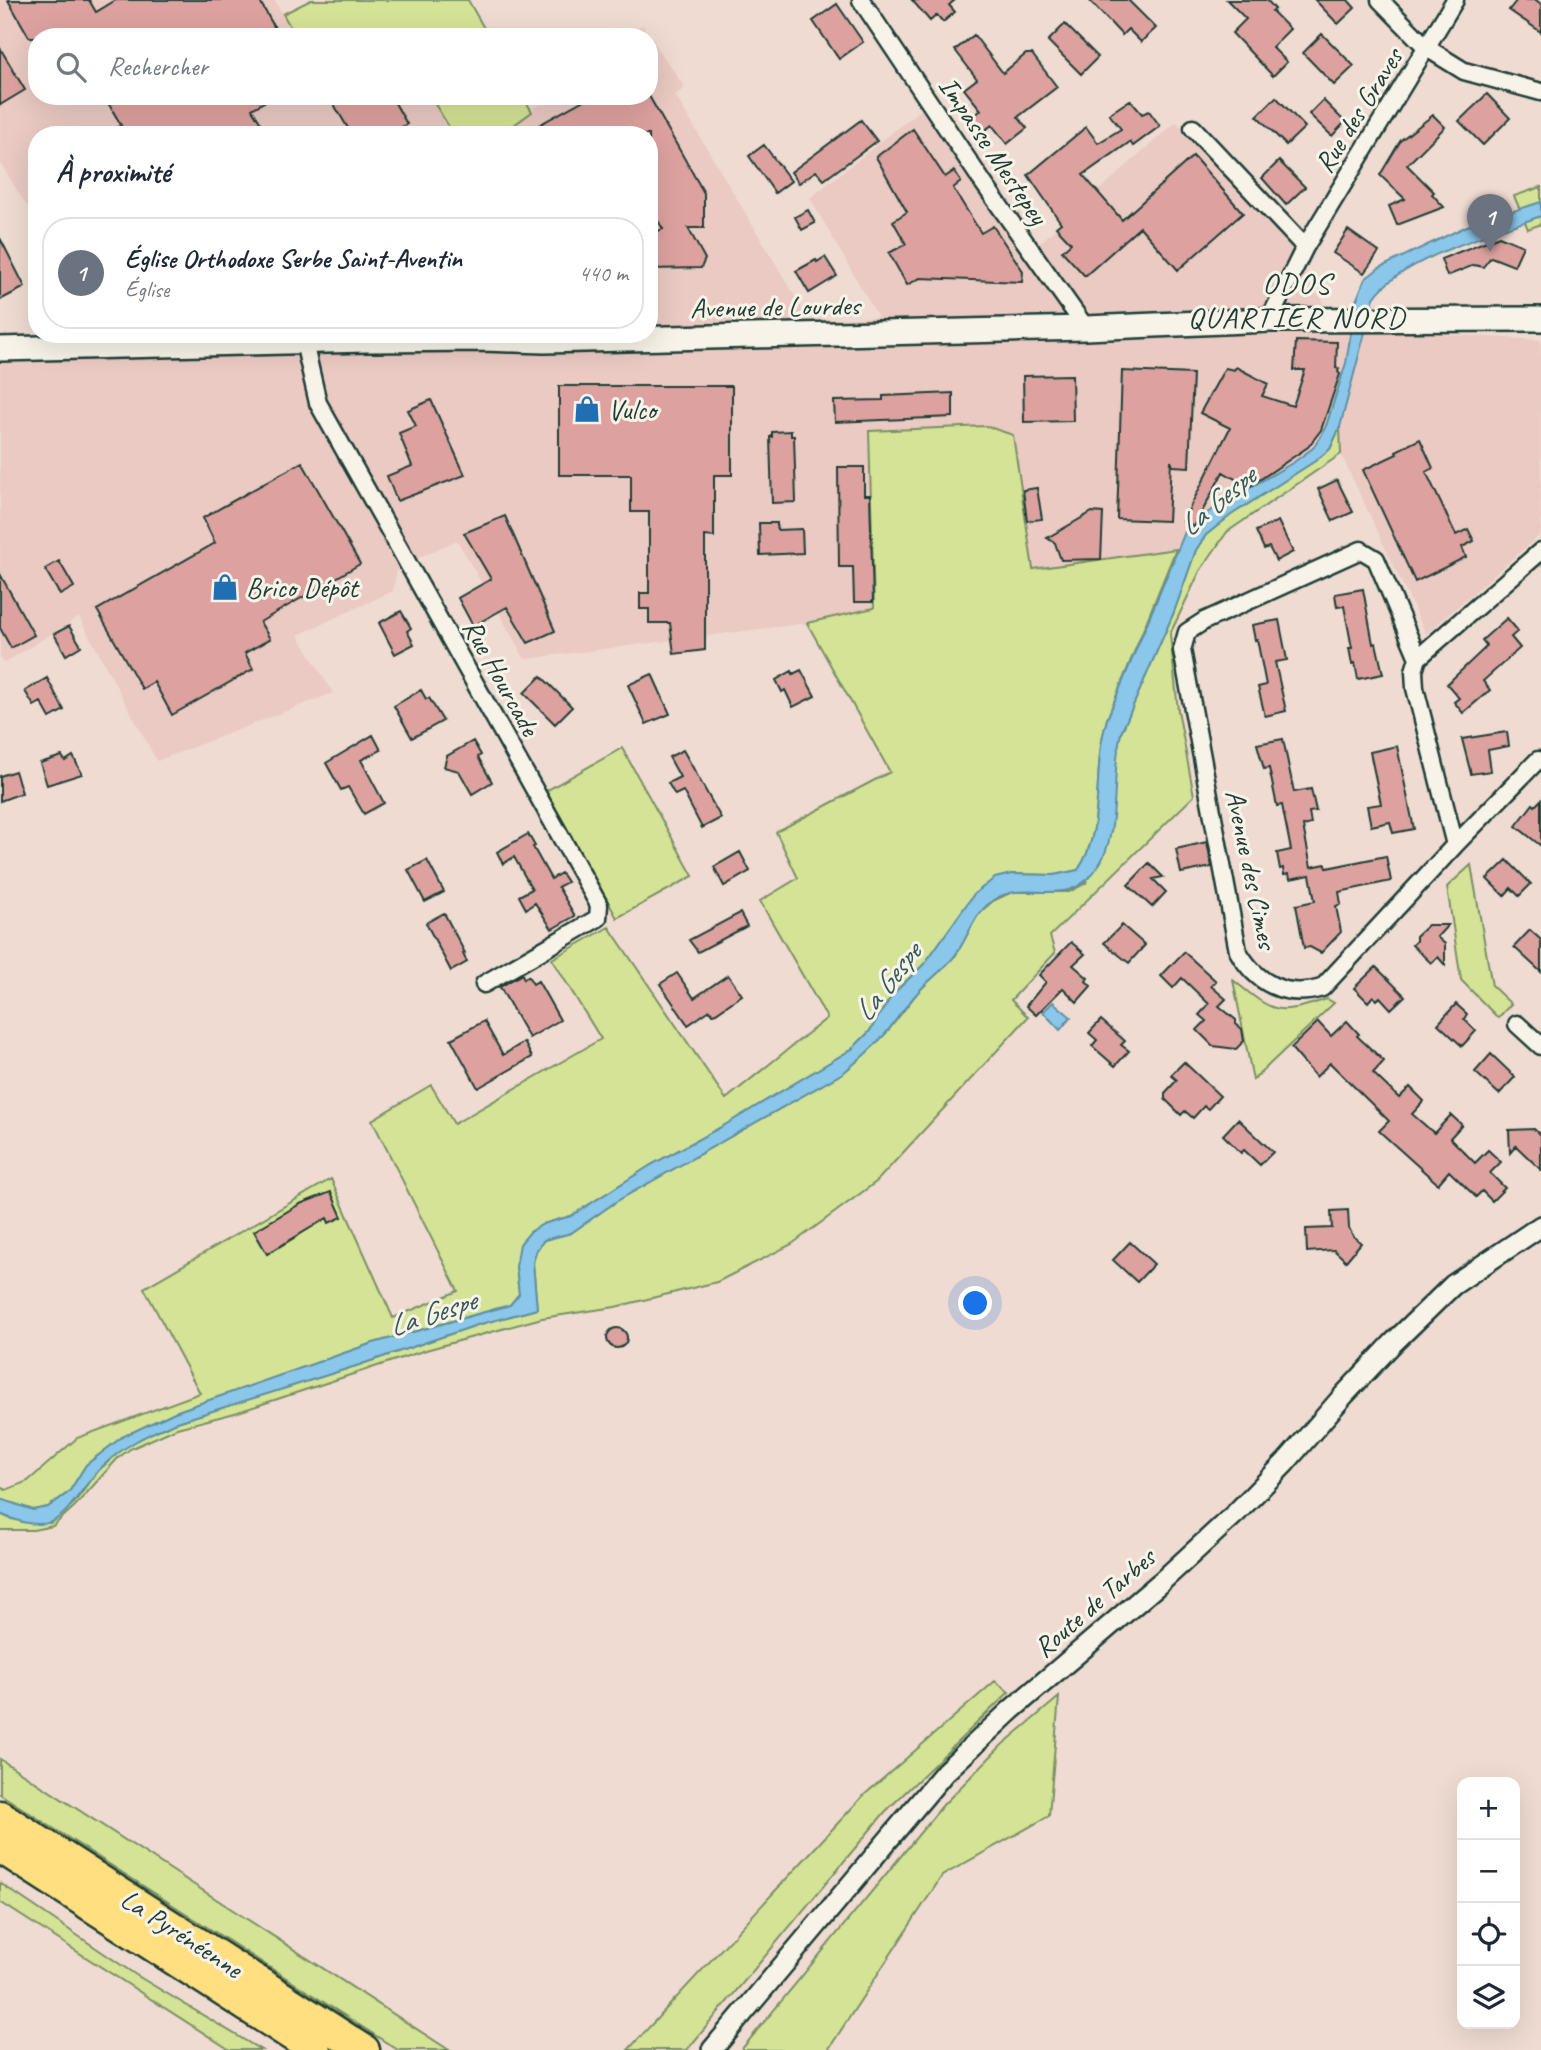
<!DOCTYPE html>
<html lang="fr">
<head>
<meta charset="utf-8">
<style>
  body { margin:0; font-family:Caveat,sans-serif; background:#f2f2f3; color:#1f2937 }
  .controls { position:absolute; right:21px; bottom:21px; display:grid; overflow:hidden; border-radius:14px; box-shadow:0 7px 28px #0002 }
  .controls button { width:63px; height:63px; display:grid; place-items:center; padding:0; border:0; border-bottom:2px solid #e0e1e3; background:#fff; color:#1f2937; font:35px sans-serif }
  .you { position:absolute; left:976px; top:1304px; width:24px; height:24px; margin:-18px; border:5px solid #fff; border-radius:50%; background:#1a73e8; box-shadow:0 0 0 10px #1a73e833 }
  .badge { display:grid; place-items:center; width:46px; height:46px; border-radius:50%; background:#0f766e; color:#fff; font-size:23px; font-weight:700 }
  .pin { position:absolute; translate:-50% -58px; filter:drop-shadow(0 2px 4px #0008) }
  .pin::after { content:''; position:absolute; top:37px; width:24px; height:21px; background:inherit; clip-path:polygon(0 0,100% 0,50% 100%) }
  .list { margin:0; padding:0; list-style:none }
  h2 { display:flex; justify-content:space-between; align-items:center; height:91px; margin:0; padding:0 28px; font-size:30px }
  h2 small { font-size:23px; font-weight:400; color:#747a83 }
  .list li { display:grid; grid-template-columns:46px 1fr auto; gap:21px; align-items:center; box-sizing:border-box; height:112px; margin:0 14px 14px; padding:0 14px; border:2px solid #e0e1e3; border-radius:28px }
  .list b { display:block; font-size:26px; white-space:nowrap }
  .list p { margin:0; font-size:23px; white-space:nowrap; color:#747a83 }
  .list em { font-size:23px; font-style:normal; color:#747a83 }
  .icon { flex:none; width:38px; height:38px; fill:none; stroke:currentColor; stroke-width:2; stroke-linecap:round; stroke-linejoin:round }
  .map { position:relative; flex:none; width:1541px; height:2050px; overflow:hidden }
  .search { position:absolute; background:#fff; box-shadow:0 7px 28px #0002; left:28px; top:28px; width:630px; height:77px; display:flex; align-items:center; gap:18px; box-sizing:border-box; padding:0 24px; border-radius:28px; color:#747a83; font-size:26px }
  .panel { position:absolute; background:#fff; box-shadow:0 7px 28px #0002; left:28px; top:126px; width:630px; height:217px; border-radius:28px }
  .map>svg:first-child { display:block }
  .built { fill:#eacac3 }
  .green { fill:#d4e396; stroke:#7a9065; stroke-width:2 }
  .water { fill:#8bc7eb; stroke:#6090a2; stroke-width:2 }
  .building { fill:#dda29f; stroke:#1f3d34; stroke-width:2 }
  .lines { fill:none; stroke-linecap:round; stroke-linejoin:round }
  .minor-casing { stroke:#1f3d34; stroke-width:21 }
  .tertiary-casing { stroke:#1f3d34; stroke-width:24 }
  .secondary-casing { stroke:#1f3d34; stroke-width:28 }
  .motorway-casing { stroke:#1f3d34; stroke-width:35 }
  .minor { stroke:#f7f3e8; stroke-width:16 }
  .tertiary { stroke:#f7f3e8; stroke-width:19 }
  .secondary { stroke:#f7f3e8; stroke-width:23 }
  .motorway { stroke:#ffdf80; stroke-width:30 }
  .labels { text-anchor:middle; stroke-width:6; stroke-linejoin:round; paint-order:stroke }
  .street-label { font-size:28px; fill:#1f3d34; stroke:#f7f3e8 }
  .poi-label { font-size:28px; fill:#1f3d34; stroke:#f7f3e8; text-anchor:start }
  .neighbourhood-label { font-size:30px; letter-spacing:2px; fill:#1f3d34; stroke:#f7f3e8 }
  .water-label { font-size:30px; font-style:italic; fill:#355959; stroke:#f7f3e8 }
</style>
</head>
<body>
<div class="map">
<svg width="1541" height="2050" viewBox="0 0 1541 2050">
  <rect width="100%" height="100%" fill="#efdbd2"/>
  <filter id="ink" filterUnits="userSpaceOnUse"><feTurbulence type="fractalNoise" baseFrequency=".0143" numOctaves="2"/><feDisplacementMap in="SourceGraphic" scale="14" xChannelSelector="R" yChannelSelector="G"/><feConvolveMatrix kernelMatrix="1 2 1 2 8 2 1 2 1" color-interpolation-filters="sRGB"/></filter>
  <g filter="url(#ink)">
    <path class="built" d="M0,0H274L296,37H37V96H430L454,135H37V223L0,162Z
      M642,25L685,88L675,95L809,320L878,317L810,198L927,105L1026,255L1176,122L1310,258L1304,270L1312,288L1323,300L1321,330L1352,331L1346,363L1326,426L1320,438L1313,448L1185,532L1176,549L1033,569L1012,435L869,431L874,608L807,623L525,659L457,540L397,568L393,591L298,635L333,693L157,761L79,617L4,663L0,656V336L649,334V135H522L516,123L551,96H649V37H627Z
      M1365,330L1541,340V534L1426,634L1341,454L1340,427Z"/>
    <path class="green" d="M311,0H468L489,37H394L390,31L380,37H296L283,14Z
      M430,96H523L532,112L500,135H454Z
      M1541,187V224L1528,229L1514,196Z
      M986,426L1013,435L1033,569L1176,549L1107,719C1105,728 1102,737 1101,746C1095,786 1102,836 1078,870L1054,875L1011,874L974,895L925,963L893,994L869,1032L852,1049L725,1125L651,1165L571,1216L543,1224L516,1267L519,1294L510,1305L370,1344L175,1412L122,1437L86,1465L69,1492L48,1507L33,1510L0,1499V1487L6,1490L28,1481L77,1438L200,1393L144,1288L331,1179L393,1318L458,1291L372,1120L431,1085L454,1124L601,1039L552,959L609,927L726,1099L827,1018L760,901L798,878L776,832L890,772L807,623L874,608L869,431Z
      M1340,427L1341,454L1227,532L1200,571L1170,634L1178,710L1194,796L1050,936L1055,953L1011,1000L1028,1017L876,1182L792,1244L717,1282L615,1307L542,1318L426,1350L235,1413L177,1428L130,1449L118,1458L75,1506L53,1526L33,1530H0V1514L11,1519L51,1523L74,1503L99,1470L127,1445L151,1433L174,1423L356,1366L477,1325L537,1309L533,1263L536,1251L544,1240L571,1233L617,1201L843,1073L887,1032L918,992L956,955L977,915L993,901L1012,892H1069L1086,883L1121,733L1174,612L1196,550L1206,535L1231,515L1315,461L1330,449Z
      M622,748L693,876L617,918L546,791Z
      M1471,865L1492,986L1511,1004L1498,1018L1461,980L1447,887Z
      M1233,980C1274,1013 1276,1016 1327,999L1334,1003L1253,1080Z
      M995,1681L1009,1692L885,1812L687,2050H628L863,1796Z
      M1059,1697L1049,1816L942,1876L828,2050H741L943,1805L1002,1745Z
      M0,1759L449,2050H398L0,1794Z
      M0,1883L136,1975L261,2050H230L0,1902Z"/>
    <path class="water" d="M1541,202V216C1497,232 1400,259 1374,298L1340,427L1330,449L1315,461L1231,515L1206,535L1196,550L1174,612L1121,733C1110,775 1122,832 1097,868C1066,913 1028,876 992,901C973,915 969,936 956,954C947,968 930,978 919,991C907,1004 897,1019 886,1033C873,1048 859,1060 843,1073L617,1201L571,1233L544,1240L536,1251L533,1263L537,1309L477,1325L356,1366L174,1423C146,1435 121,1447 100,1469C63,1508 64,1542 0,1514V1499L33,1510L48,1507L69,1492L86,1465L122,1437L175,1412L370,1344L510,1305L519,1294L516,1266L520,1244L530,1232L543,1224L571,1216L651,1165L725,1125L852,1049L869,1032L893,994L925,963L974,894L995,878L1011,874L1054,875L1078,870C1102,836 1095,786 1101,746C1102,737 1105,728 1107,719L1185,532L1195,520L1294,462L1313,448L1320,438L1326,426L1346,363L1356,301L1365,279L1379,268L1467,226Z
      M1053,1002L1071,1017L1060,1030L1043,1012Z"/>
    <path class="building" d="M8,0H89L96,12L116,0H259L280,37H29Z
      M912,0H955L949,5L955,12L943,22L937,15L930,21Z
      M1089,0H1128L1156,28L1141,42L1128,29L1122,35Z
      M1227,0H1267L1275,9L1272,11L1290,29L1272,47L1287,62L1273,76L1232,33L1246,19Z
      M1315,0H1348L1355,8L1338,24Z
      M1517,0H1536L1541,4V32L1509,10Z
      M837,4L863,42L839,59L813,21Z
      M1065,24L1098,57L1081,74L1048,41Z
      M1322,34L1354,66L1334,85L1303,53Z
      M974,35L1003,73L1026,54H1032L1057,87L1018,117L1027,128L1007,144L992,125L984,131L973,117L981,110L964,89L977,79L955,50Z
      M0,48L25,90L0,105Z
      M1487,94L1510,118L1483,145L1459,121Z
      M104,96H274L252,109L268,135H104L121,125Z
      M329,96H391L407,124L389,135H352Z
      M591,96H649L704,193V228H688L705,259L701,268L649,269V235L663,229L649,206V135H521Z
      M1276,97L1305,127L1286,145L1257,116Z
      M1130,100L1142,114L1149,111L1160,126L1133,146L1130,142L1083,175L1122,220L1193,156L1243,213L1178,270L1140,227L1085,276L1062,251L1071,243L1056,227L1061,223L1028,175L1086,127L1098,143L1121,129L1109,114Z
      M1323,100L1345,122L1332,136L1309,114Z
      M1433,115L1445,127L1407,165L1434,192L1432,194L1444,207L1397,225L1389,206L1405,199L1380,175L1401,140Z
      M861,120L877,141L824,180L816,171L799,183L791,172Z
      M913,129L945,177L954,171L961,182L953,188L981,233L993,226L1023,271L1022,282L920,278L907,285L889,253L906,244L893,221L907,212L876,157Z
      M764,145L791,181L775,193L749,156Z
      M1279,161L1305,187L1286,205L1262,178Z
      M808,210L815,223L802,230L795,217Z
      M1348,230L1379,252L1364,273L1333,253Z
      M1499,236L1523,246L1514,266L1491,257L1483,267L1474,265L1447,276L1441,259Z
      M0,238L25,287L0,300Z
      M825,257L837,276L809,293L796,271L816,260L817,262Z
      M1296,341L1337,342L1336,368L1339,369L1338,372L1340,374L1321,430L1308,447L1249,487L1223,472L1194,527L1183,521L1230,428L1200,413L1225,368L1234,370L1236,367L1268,384L1262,396L1293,406L1305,370H1294Z
      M1122,371L1193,374L1189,467L1173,466L1171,461L1168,521L1117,519Z
      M1072,375L1073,421L1024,422L1023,376Z
      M559,386H732V475H714V537L705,536V650L674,654L670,623H649V609H640V593H649V512H631V475H559Z
      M953,393V417L835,422L834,401L883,400V396Z
      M431,400L465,475L397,501L387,476L412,466L399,433L416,426L408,410Z
      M791,431V436H794L796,502L772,503L770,437H772V432Z
      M1420,439L1433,468L1426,472L1456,535L1468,529L1474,541L1462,547L1466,557L1415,582L1363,470L1397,454L1396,451Z
      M302,462L360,564L260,622L270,639L245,653L253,669L172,715L154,682L142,689L97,610L215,543L203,518Z
      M838,467H864V495H870L873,602H854L853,567H839Z
      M1337,480L1353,512L1333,521L1318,489Z
      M1037,488L1042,519L1027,521L1023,490Z
      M1092,512L1103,513L1101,559L1061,560L1055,543L1047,538Z
      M505,516L555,631L528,643L507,607L473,626L458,598L491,579L464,533Z
      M1278,521L1293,552L1276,561L1269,547L1264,549L1256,531Z
      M759,523H777V530L802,529L803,553L760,555Z
      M59,561L74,587L60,595L45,569Z
      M0,574L34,635L11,648L0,628Z
      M1363,589L1373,644L1376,643L1383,674L1358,679L1355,663L1352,664L1349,648H1352L1344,606L1337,607L1335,594Z
      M401,611L411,628L407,631L414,644L395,654L379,623Z
      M1507,618L1518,631L1511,637L1520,648L1483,681L1490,690L1463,713L1454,702L1459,698L1447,684L1485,648L1486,645L1482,640Z
      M1279,620L1287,660L1275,662L1286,711L1265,716L1258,687L1266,685L1257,639L1255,640L1252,625Z
      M69,626L81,646L66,655L54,634Z
      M801,670L815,696L793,707L785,690L782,692L776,680L792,671L793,674Z
      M652,674L670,714L646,724L628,685Z
      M541,676L572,707L555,724L524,693Z
      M47,678L64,710L50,718L41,702L34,706L25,691Z
      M421,690L426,699L429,698L443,721L412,738L394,706Z
      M1507,732L1509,746L1488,750L1491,771L1471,774L1462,739Z
      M373,735L381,750L361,760L384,803L364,814L348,787L341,790L326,763Z
      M1283,739L1294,792L1311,789L1316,811L1309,812L1311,824L1303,826L1311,867L1326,864L1327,868L1386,856L1391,881L1339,892L1341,904L1336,906L1341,932L1321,953L1310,947L1304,948L1296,905L1315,901L1310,875L1290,879L1289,874L1284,875L1283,868L1280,869L1277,853L1291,850L1282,805L1277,806L1269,768L1264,769L1257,744Z
      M473,741L481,755L478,757L492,782L472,794L459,771L444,767L447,756Z
      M1397,746L1414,829L1393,833L1390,822L1371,826L1367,806L1381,804L1370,752Z
      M683,750L721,818L702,828L683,791L675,795L668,783L680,777L669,757Z
      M62,756L65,761L73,756L82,774L47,785L40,763Z
      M15,771L22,793L0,801V776Z
      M1541,800V846L1516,826L1533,804L1535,806Z
      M528,834L535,846L533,847L551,879L561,873L567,882L558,887L575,916L552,929L535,903L526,909L519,896L532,889L514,857L503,864L497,852Z
      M1207,842L1212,867L1181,873L1176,849Z
      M740,852L750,871L724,886L714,867Z
      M427,860L444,892L425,902L408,870Z
      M1507,860L1531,884L1519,896L1511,888L1504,896L1487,879Z
      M1149,863L1163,877L1153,879L1166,892L1152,907L1128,885Z
      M444,913L465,953L463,954L467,962L451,971L426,923Z
      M740,913L747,926L698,952L689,940Z
      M1122,925L1145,945L1129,963L1104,943Z
      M1428,925H1448L1437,937L1445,944V965L1438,957L1431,963L1412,945L1416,941V936Z
      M1530,930L1541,940V972L1514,947Z
      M1071,942L1085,954L1073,965L1088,978L1086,981L1091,986L1077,1002L1063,988L1036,1015L1026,1006L1046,982L1039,975Z
      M1184,952L1216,981L1211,986L1226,999L1219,1006L1236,1020V1024L1242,1029L1244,1041L1236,1049L1213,1046L1197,1030L1206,1021L1199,1015L1209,1004L1182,978L1173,988L1161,976Z
      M1376,967L1405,996L1391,1009L1380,997L1377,1000L1373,996L1368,1002L1354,988Z
      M677,973L694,998L728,975L742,995L716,1013L713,1014L710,1010L688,1025L660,984Z
      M522,974L524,979L528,976L533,984L538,981L560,1020L529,1038L500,987Z
      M1456,1004L1467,1014L1464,1019L1476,1031L1462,1046L1438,1024Z
      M1101,1020L1125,1041L1121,1045L1129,1051L1115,1066L1092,1046L1097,1040L1089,1033Z
      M484,1021L503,1055L524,1042L532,1057L478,1088L451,1039Z
      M1347,1021L1359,1034L1357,1036L1384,1061L1373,1073L1399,1098L1410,1087L1424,1101L1412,1114L1434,1133L1451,1115L1462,1125L1450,1138L1475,1163L1488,1150L1501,1162L1490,1173L1505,1188L1492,1201L1482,1191L1476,1197L1449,1171L1438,1184L1379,1131L1389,1121L1330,1063L1316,1077L1291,1048L1318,1022L1331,1036Z
      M1491,1054L1515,1077L1499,1094L1475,1072Z
      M1184,1062L1220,1096L1208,1109L1204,1106L1193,1118L1185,1111L1181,1115L1165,1099V1093L1177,1080L1171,1075Z
      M1238,1119L1273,1152L1260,1165L1244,1150L1241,1153L1223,1135Z
      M1534,1129L1541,1136V1170L1516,1146L1510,1153L1509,1130Z
      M331,1192L342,1217L329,1223L327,1218L267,1254L254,1231L300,1204Z
      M1348,1210L1349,1228L1353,1236L1361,1243L1346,1261L1334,1250L1307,1252L1306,1229L1332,1228L1331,1211Z
      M1130,1242L1154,1264L1137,1282L1113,1260Z
      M607 1338a10 10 0 1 1 20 0a10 10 0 1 1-20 0Z"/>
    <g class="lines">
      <defs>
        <path id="minor" d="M861,0L984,184L1086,328
          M1380,0L1427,48L1464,71L1541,92
          M1193,128L1305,247
          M1269,320L1305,247L1455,0
          M304,342L318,403L599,905L598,918L484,984
          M1418,658L1414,671L1415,688L1455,845
          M1538,760L1455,845L1322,988C1285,999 1256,983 1238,951L1182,650L1187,632L1204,621L1361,550L1376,559L1418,658L1541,551
          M1517,1024L1541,1046"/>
        <path id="tertiary" d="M712,2050L945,1772L1011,1710L1161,1582L1236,1513L1285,1463L1344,1395L1393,1343L1453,1285L1541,1226"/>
        <path id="secondary" d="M0,349L367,340L483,339L544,341L1086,328L1269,320L1541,319"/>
        <path id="motorway" d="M0,1816L364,2050
          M0,1847L315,2050"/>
      </defs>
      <use href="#minor" class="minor-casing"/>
      <use href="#tertiary" class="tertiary-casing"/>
      <use href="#secondary" class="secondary-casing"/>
      <use href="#motorway" class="motorway-casing"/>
      <use href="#minor" class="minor"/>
      <use href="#tertiary" class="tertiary"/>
      <use href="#secondary" class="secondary"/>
      <use href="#motorway" class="motorway"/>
    </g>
  </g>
  <defs>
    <symbol id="shop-bare" viewBox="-9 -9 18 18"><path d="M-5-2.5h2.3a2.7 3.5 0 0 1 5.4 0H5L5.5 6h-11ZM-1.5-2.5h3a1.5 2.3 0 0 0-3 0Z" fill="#1f6fb2" stroke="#f7f3e8" stroke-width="2.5" paint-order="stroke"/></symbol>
  </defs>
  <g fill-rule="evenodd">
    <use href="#shop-bare" x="568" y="390" width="38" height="38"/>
    <use href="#shop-bare" x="206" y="568" width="38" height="38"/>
  </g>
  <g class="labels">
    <g class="street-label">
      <text transform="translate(1358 110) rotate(-58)" y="10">Rue des Graves</text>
      <text transform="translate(994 150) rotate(56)" y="10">Impasse Mestepey</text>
      <text transform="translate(775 306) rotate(-1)" y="10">Avenue de Lourdes</text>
      <text transform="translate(502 677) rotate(61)" y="10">Rue Hourcade</text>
      <text transform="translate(1252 869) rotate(78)" y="10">Avenue des Cimes</text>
      <text transform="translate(1094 1602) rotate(-41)" y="10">Route de Tarbes</text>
      <text transform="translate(182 1933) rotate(33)" y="10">La Pyrénéenne</text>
    </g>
    <g class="poi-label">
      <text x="608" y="419">Vulco</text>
      <text x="246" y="597">Brico Dépôt</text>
    </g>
    <g class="neighbourhood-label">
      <text x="1297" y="293">ODOS<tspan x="1297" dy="34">QUARTIER NORD</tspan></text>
    </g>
    <g class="water-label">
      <text transform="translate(1217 501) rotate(-40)" y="10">La Gespe</text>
      <text transform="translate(887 982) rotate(-52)" y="10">La Gespe</text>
      <text transform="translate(432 1313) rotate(-18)" y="10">La Gespe</text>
    </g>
  </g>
</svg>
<div class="controls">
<button>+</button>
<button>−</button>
<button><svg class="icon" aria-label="locate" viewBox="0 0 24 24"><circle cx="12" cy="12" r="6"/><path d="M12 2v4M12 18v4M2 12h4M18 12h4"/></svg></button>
<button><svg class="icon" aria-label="layers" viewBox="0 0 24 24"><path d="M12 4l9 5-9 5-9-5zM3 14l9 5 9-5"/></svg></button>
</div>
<div class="you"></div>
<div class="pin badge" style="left:1490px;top:252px;background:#6b7280">1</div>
<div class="search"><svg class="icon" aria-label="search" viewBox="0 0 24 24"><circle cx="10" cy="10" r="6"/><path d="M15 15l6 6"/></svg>Rechercher</div>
<section class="panel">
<h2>À proximité<small></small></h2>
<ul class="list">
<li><span class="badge" style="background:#6b7280">1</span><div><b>Église Orthodoxe Serbe Saint-Aventin</b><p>Église</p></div><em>440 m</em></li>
</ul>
</section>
</div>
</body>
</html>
